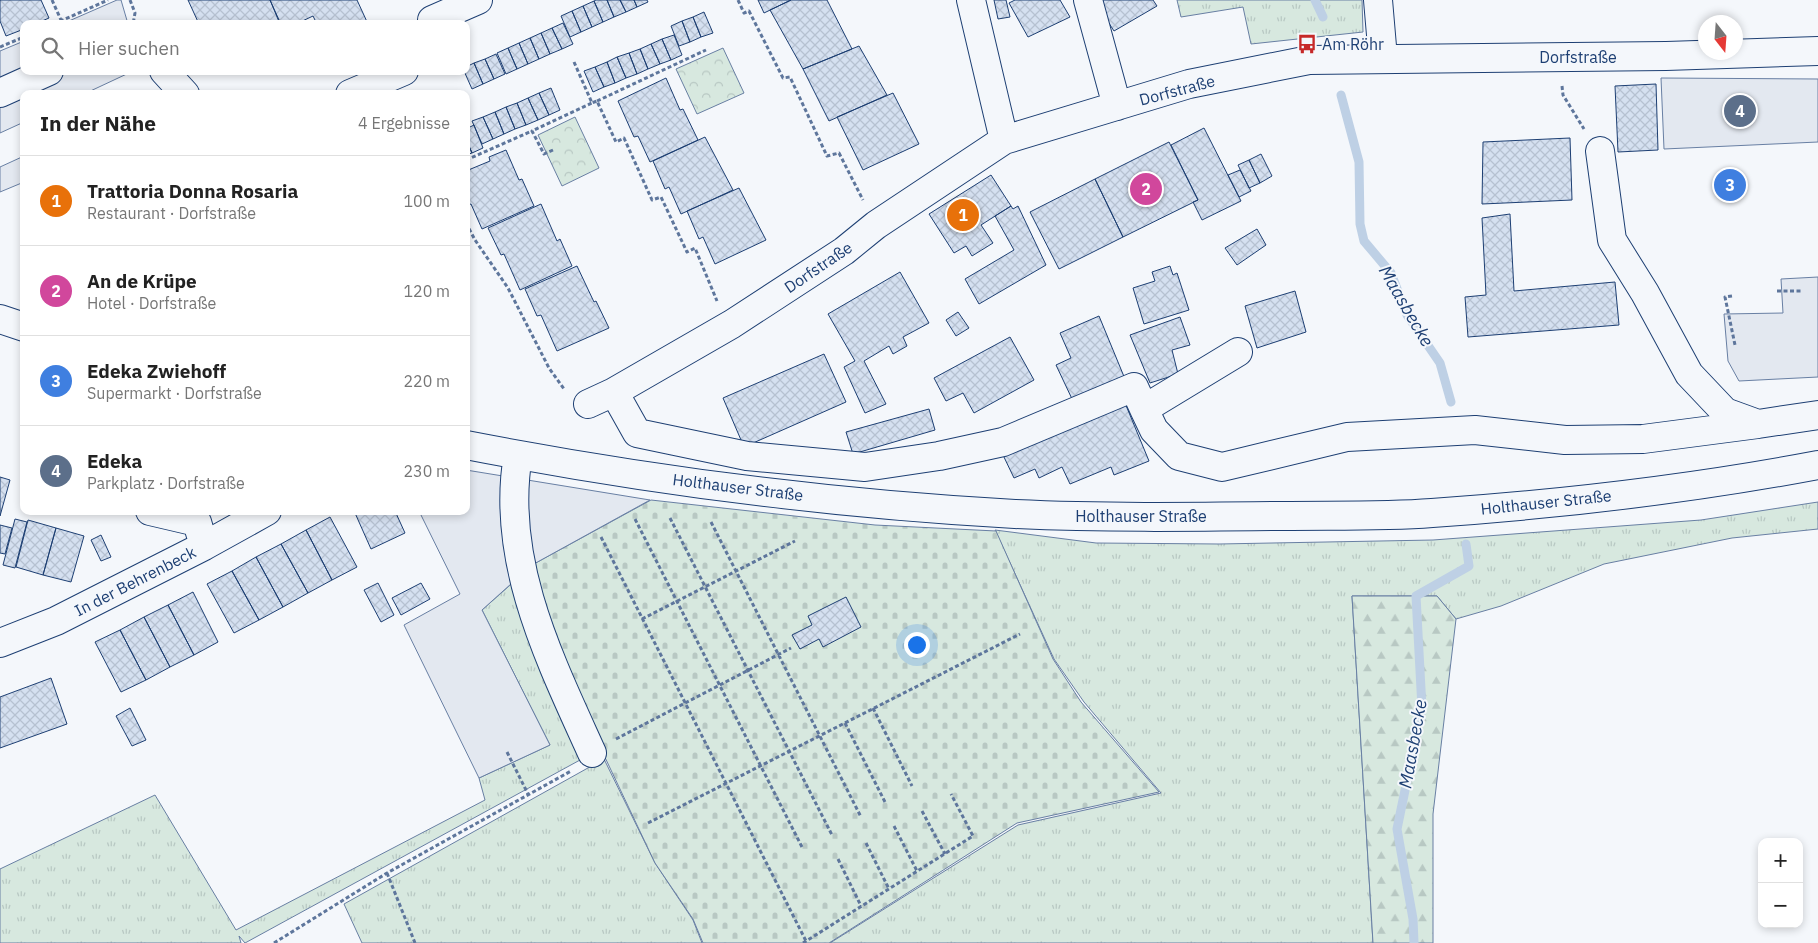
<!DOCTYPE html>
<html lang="de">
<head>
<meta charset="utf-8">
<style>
  body { margin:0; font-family:"IBM Plex Sans",sans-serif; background:#f2f2f2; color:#222 }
  .controls { position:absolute; right:15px; bottom:15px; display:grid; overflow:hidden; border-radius:10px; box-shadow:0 2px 8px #0003 }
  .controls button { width:45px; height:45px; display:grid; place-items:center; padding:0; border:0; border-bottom:1px solid #e0e0e0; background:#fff; color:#222; font:25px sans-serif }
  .compass { position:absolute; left:1698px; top:15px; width:45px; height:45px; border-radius:50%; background:#fff; box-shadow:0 2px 8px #0003; rotate:163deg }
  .you { position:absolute; left:916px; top:644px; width:18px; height:18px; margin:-12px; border:4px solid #fff; border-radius:50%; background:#1a73e8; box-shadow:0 0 0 8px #1a73e833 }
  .badge { display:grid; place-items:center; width:32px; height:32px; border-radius:50%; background:#c62828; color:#fff; font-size:16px; font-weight:700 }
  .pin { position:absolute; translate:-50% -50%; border:2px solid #fff; box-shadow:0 1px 5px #0006 }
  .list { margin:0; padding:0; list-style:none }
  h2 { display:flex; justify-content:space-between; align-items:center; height:65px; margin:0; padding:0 20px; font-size:21px }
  h2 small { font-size:16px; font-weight:400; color:#767676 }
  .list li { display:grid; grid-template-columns:32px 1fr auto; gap:15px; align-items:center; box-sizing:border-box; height:90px; padding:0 20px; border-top:1px solid #e0e0e0 }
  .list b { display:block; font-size:19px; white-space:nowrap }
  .list p { margin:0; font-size:16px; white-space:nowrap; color:#767676 }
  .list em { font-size:16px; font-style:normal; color:#767676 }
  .icon { flex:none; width:28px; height:28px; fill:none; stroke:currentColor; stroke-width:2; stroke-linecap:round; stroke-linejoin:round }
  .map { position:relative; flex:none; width:1818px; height:943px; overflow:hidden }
  .search { position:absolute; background:#fff; box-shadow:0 2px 8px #0003; left:20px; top:20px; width:450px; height:55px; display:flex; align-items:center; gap:12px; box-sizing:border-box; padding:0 18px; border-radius:10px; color:#767676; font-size:19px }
  .panel { position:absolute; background:#fff; box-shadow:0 2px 8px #0003; left:20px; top:90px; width:450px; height:425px; border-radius:10px }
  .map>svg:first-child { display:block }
  .grass { fill:url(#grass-tufts); stroke:#687fa3 }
  .forest { fill:url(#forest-firs); stroke:#687fa3 }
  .cemetery { fill:url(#cemetery-stones); stroke:#687fa3 }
  .park { fill:url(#park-crowns); stroke:#687fa3 }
  .parking { fill:#e3e8f0; stroke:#687fa3 }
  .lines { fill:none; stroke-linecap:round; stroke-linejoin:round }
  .stream { stroke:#bed0e5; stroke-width:9 }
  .building { fill:url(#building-cross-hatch); stroke:#1d3f73 }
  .minor-casing { stroke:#1d3f73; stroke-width:30 }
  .path { stroke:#5e769c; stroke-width:3; stroke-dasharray:4 2.5; stroke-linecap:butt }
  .minor { stroke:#f4f7fb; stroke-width:28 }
  .labels { text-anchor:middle; stroke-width:4; stroke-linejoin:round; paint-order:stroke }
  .poi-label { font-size:16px; fill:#1d3f73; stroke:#f4f7fb; text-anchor:start }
  .street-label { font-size:16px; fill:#1d3f73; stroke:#f4f7fb }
  .water-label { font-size:18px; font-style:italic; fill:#1d3f73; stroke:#f4f7fb }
</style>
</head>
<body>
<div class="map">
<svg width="1818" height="943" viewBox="0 0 1818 943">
  <defs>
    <pattern id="grass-tufts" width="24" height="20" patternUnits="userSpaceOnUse" patternTransform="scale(1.25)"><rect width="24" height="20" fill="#d7e8df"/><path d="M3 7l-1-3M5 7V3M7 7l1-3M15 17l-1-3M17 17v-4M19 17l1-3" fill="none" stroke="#b8c8c3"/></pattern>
    <pattern id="forest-firs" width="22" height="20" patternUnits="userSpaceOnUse" patternTransform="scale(1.25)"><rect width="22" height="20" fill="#d7e8df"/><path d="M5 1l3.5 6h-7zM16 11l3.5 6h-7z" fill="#b8c8c3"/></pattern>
    <pattern id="cemetery-stones" width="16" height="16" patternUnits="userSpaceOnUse" patternTransform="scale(1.25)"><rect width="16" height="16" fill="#d7e8df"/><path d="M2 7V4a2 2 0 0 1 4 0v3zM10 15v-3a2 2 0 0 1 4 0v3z" fill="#b8c8c3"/></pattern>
    <pattern id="park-crowns" width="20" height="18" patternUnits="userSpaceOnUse" patternTransform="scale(1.25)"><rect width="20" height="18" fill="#d7e8df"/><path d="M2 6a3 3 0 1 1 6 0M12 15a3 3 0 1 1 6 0" fill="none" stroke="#b8c8c3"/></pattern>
    <pattern id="building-cross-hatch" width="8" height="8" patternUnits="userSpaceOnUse" patternTransform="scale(1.25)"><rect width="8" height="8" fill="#d5e0f0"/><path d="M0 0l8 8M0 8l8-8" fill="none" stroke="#b6c1d1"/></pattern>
  </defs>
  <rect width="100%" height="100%" fill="#f4f7fb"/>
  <path class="grass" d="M1177,0H1362L1363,32L1251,44L1243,7L1181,17Z
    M1818,502V529L1732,538L1604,564L1501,606L1456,619L1437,596H1352L1373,943H830L1018,825L1161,793L1084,702L1054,659L995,530L1096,543L1219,544L1433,540L1701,520Z
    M517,579L581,751L580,760L245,943L239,936L241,943H0V869L155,795L236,930L485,800L479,778L550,745L482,610Z
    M604,759L655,863L693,920L702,943H362L344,904Z"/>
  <path class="forest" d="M1352,596H1437L1456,619L1433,814V943H1373Z"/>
  <path class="cemetery" d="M651,500L875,525L996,531L1053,659L1081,702L1159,792L1017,823L829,943H703L693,919L655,863L557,656L532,565Z"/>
  <path class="park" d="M723,48L744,93L697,114L676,69Z
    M575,117L599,168L562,186L538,135Z"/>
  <path class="parking" d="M117,0H121L128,24H62Z
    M24,41V71L131,72L84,94H24V122L0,133V51Z
    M1661,78L1818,79V142L1664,149Z
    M24,156V182L0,192V167Z
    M1818,277V377L1739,381L1728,361L1724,314L1783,313L1781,279Z
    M466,470L650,500L532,565L482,610L550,745L479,778L404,625L460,594L419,511H466Z"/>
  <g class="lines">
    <path class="stream" d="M1315,0L1323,17
      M1341,95L1359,162L1360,224L1364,241L1391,273L1407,315L1440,363L1451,402
      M1414,943L1413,919L1397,829L1422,708L1416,596L1469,566L1466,544"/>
  </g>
  <path class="building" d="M0,0H41L49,18L35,24H24V29L6,36L0,21Z
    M188,0H270L279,20L271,24H199Z
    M270,0H357L368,24H317L313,16L296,24H280Z
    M596,0H607L614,17L603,22L594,1Z
    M607,0H620L626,12L614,17Z
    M620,0H634L637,7L626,12Z
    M634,0H647L648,2L637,7Z
    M758,0H791L764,13Z
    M791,0H827L852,49L803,69L770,10Z
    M994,0H1006L1010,17L998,19Z
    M1015,0H1060L1070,17L1028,37L1009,3Z
    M1094,0H1153L1157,6L1114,31Z
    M594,1L603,22L592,27L583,6Z
    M583,6L592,27L581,32L572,11Z
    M572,11L581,32L570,37L561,16Z
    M704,12L713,33L701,37L693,17Z
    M693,17L701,37L690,42L682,21Z
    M682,21L690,42L679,46L671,26Z
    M563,23L573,44L562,49L552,28Z
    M552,28L562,49L550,54L541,33Z
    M541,33L550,54L539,59L530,38Z
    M674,35L682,55L671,60L662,39Z
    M530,38L539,59L528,64L519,43Z
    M662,39L671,60L660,64L651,44Z
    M519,43L528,64L517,69L508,48Z
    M651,44L660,64L648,69L640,49Z
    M859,46L887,95L829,121L803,69Z
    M508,48L517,69L506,74L497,53Z
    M640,49L648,69L637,74L629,53Z
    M629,53L637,74L626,78L617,57Z
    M496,54L505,74L494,79L485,59Z
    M617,57L626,78L615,83L607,62Z
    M485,59L494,79L483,84L474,63Z
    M607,62L615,83L604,87L595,67Z
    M474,63L483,84L472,89L464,71H466V67Z
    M595,67L604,87L593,92L584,71Z
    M666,78L680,110L683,109L698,140L650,162L638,136L634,137L618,101Z
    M1656,84L1658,150L1618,152L1615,86Z
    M551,88L560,110L549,115L539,93Z
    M539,93L549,115L538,120L528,98Z
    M893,93L919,144L863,170L837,117Z
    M528,98L538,120L526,125L517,103Z
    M517,103L526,125L515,129L506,107Z
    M506,107L515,129L504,134L495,112Z
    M495,112L504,134L493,139L483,117Z
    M483,117L493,139L482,144L472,121Z
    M474,125L483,148L472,153L466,139V129Z
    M1204,128L1241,201L1202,220L1193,202L1198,200L1171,145Z
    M705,137L733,190L681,214L669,187L665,189L653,161Z
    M1570,138L1572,200L1482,204L1483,142Z
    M466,139L472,153L466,155Z
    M1169,142L1198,200L1123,237L1095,179Z
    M506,150L519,180L522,179L534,206L482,229L471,204L468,205L466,202V171L490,161L489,157Z
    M1261,154L1272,176L1260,183L1249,160Z
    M1249,160L1260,183L1249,188L1238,165Z
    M1240,170L1251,191L1239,197L1228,175Z
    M991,175L1011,206L981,225L993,243L972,256L966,246L954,253L929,214Z
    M1095,179L1123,237L1059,269L1030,212Z
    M739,188L766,240L715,264L703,237L699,239L687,211Z
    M541,204L557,241L560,239L572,266L520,290L504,254L501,255L488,228Z
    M1011,206L1013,209L1018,206L1046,265L979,304L965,279L1014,250L995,216Z
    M1510,214L1514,291L1615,282L1619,325L1468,337L1465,297L1486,295L1482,218Z
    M1257,229L1266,245L1237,265L1225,248Z
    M577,266L594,302L596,301L609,328L557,351L541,315L537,316L525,289Z
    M1170,266L1173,275L1177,273L1189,310L1144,324L1133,288L1155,281L1152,272Z
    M900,272L929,323L903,337L907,346L893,354L889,346L864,361L886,404L865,413L844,367L855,361L828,314Z
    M1295,291L1306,332L1257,348L1245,306Z
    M958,312L969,328L956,336L946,320Z
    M1099,316L1125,379L1073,401L1056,365L1071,358L1060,333Z
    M1180,317L1190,345L1172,350L1178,374L1150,383L1130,335Z
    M1010,337L1034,380L974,413L963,393L946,401L934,378Z
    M824,354L846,402L744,447L723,398Z
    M1125,403L1149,461L1114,475L1111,467L1070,484L1062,467L1039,478L1035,469L1014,478L1003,455Z
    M929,409L935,430L853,454L846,432Z
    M0,477L10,480L0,516Z
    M359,511H395L405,533L371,549L355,513Z
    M330,517L357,567L332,580L306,530Z
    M15,519L27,522L15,568L3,565Z
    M28,520L56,528L43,575L16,567Z
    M0,525L12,528L5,554L0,553Z
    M56,528L84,536L71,582L43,575Z
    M306,530L332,580L308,593L281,544Z
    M101,535L111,557L101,561L91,540Z
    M281,544L308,593L283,607L256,557Z
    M256,557L283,607L259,620L232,571Z
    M232,571L259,620L234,633L207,584Z
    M378,583L394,615L381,622L364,590Z
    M421,583L430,599L401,615L392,598Z
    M193,592L218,642L194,655L168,605Z
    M846,597L861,627L823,647L819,639L800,649L792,635L812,625L808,616Z
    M168,605L194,655L170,667L144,617Z
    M144,617L170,667L146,680L120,630Z
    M120,630L146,680L121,692L95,642Z
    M51,678L67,724L0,748V697Z
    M130,708L146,740L132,746L116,716Z"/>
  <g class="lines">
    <defs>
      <path id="minor" d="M971,0L1004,140
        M1088,0L1117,106
        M1378,0L1383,58
        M433,24L432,20L478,0
        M164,71L185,94
        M0,93L49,71
        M350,94L404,71
        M1600,151L1612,240L1645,293L1689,374L1725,412L1758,424L1818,415
        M0,319L24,327
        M614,392L637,433L747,456L865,467L939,456L1003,442L1134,387L1144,409L1238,352
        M588,404L614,392L732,324L844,251L876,225L1004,140L1189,84L1309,60L1666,56L1818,51
        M1144,409L1154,430L1179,456L1222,467L1347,437L1475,430L1565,440L1643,439L1758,424
        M466,445C647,480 831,504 1015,514C1101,518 1188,517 1275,516C1327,515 1380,517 1432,513C1561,504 1691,489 1818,465
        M518,455C500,561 550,660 592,753
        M150,511L197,522L204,546
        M0,643L56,621L204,546L267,511"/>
    </defs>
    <use href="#minor" class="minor-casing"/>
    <path class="path" d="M52,0L61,20
      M130,0L135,13L133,24
      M738,0L744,13L749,11L783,78L790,77L827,156L839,153L863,200
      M54,24L108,0
      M0,47L24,37
      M574,62L592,103L597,101L616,142L624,138L652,200L661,197L687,252L695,248L717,301
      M1562,86L1563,95L1584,129
      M597,101L706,50
      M553,150L544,154L532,131L592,103
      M466,160L532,131
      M466,223L475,240L508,288L549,368L564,389
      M1777,291H1803
      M1732,296L1725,297L1735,345
      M670,518L832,835
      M635,519L803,849
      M711,522L861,817
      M601,537L806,941
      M642,619L795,541
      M873,708L912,786
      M845,723L885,802
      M616,739L791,648
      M507,752L528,794
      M922,811L945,854
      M648,823L1020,634
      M894,826L917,871
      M866,843L889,889
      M838,859L861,906
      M387,873L415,943
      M274,943L387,873L571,771
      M803,943L973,836L951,794"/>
    <use href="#minor" class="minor"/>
  </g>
  <defs>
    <symbol id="bus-bare" viewBox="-9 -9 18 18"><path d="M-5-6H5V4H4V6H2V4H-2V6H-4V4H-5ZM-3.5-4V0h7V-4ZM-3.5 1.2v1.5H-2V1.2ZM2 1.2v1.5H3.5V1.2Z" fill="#c62828" stroke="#f4f7fb" stroke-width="2.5" paint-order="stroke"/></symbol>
  </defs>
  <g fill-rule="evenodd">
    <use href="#bus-bare" x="1293" y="30" width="28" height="28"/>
  </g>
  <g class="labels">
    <g class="poi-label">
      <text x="1322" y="50">Am Röhr</text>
    </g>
    <g class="street-label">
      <text x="1578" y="63">Dorfstraße</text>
      <text transform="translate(1177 90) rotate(-15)" y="6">Dorfstraße</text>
      <text transform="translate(818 267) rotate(-34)" y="6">Dorfstraße</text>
      <text transform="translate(738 487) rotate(7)" y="6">Holthauser Straße</text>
      <text transform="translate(1546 502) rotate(-6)" y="6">Holthauser Straße</text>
      <text x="1141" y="522">Holthauser Straße</text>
      <text transform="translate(135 581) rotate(-27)" y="6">In der Behrenbeck</text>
    </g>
    <g class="water-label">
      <text transform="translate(1406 306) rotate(60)" y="6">Maasbecke</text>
      <text transform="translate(1413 744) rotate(-80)" y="6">Maasbecke</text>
    </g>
  </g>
</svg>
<div class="controls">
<button>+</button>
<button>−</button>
</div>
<svg class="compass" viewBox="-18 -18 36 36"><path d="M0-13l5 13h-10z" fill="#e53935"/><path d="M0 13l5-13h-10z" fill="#767676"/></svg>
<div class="you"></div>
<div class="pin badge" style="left:963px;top:215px;background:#e8710a">1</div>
<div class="pin badge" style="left:1146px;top:189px;background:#d1479c">2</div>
<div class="pin badge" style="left:1730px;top:185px;background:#3f7fe0">3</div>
<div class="pin badge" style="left:1740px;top:111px;background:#5c6f8a">4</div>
<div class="search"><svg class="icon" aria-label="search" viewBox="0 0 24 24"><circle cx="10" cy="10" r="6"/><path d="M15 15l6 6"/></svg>Hier suchen</div>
<section class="panel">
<h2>In der Nähe<small>4 Ergebnisse</small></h2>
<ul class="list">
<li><span class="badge" style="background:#e8710a">1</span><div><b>Trattoria Donna Rosaria</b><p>Restaurant · Dorfstraße</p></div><em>100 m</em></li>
<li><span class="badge" style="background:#d1479c">2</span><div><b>An de Krüpe</b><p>Hotel · Dorfstraße</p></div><em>120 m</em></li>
<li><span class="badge" style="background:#3f7fe0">3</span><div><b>Edeka Zwiehoff</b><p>Supermarkt · Dorfstraße</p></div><em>220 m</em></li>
<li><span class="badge" style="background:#5c6f8a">4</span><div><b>Edeka</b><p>Parkplatz · Dorfstraße</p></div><em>230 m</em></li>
</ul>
</section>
</div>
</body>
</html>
